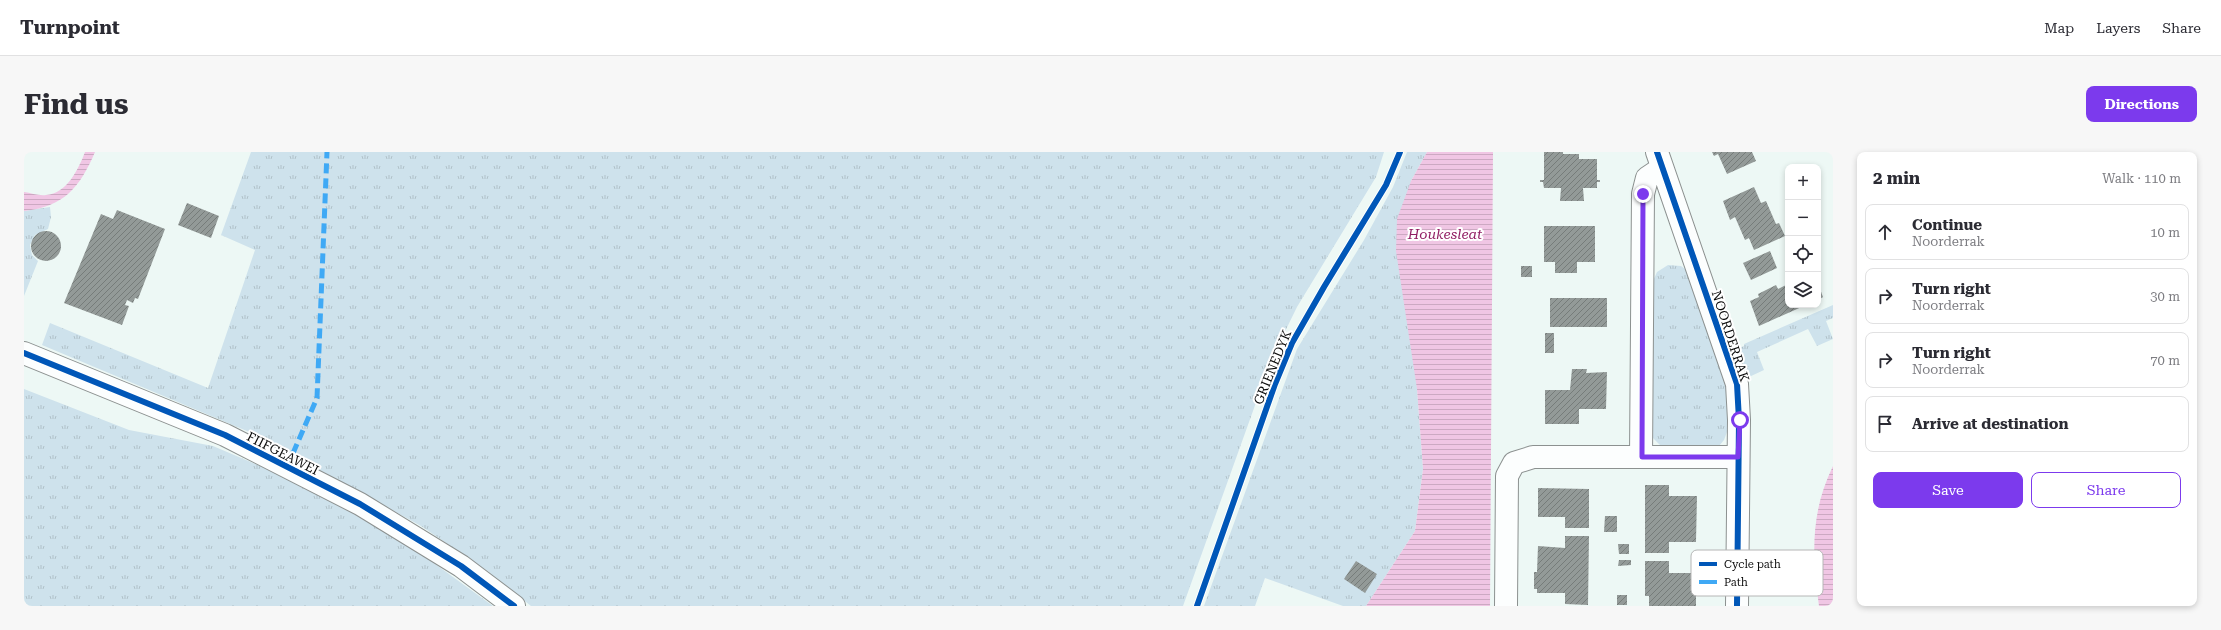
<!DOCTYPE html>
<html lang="en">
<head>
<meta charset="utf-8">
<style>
  body { margin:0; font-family:"Roboto Serif",serif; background:#f7f7f7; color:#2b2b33 }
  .controls { position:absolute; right:12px; top:12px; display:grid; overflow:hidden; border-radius:8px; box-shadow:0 2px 6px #0003 }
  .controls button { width:36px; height:36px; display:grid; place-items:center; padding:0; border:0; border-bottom:1px solid #e1e1e2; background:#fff; color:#2b2b33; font:20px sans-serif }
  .stop { position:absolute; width:12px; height:12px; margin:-9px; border:3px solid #7c3aed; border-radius:50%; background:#fff }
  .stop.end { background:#7c3aed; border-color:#fff; box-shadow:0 1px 4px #0008 }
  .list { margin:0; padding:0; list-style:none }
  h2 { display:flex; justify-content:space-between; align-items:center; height:52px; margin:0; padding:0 16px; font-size:17px }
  h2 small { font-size:13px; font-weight:400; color:#7c7c81 }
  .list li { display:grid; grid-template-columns:26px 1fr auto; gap:12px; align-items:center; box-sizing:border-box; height:56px; margin:0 8px 8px; padding:0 8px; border:1px solid #e1e1e2; border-radius:8px }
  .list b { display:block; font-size:15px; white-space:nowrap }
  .list p { margin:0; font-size:13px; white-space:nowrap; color:#7c7c81 }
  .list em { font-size:13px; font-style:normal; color:#7c7c81 }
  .actions { display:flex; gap:8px; padding:12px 16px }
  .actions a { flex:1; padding:9px 0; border:1px solid #7c3aed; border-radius:8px; text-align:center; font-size:14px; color:#7c3aed }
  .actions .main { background:#7c3aed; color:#fff }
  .icon { flex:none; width:22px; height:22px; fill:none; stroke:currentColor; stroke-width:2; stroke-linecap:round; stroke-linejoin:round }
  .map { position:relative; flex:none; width:1809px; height:454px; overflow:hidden; border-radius:8px }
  header { display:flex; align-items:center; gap:24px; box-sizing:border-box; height:56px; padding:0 20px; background:#fff; border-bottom:1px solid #e1e1e2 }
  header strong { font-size:19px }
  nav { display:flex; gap:22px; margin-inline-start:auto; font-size:14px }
  .intro { display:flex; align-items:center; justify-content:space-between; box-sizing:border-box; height:96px; padding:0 24px }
  h1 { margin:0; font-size:28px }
  .button { padding:10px 18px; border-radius:8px; background:#7c3aed; color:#fff; font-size:14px; font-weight:700 }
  main { display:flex; gap:24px; padding:0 24px }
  aside { flex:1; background:#fff; border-radius:8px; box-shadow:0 2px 6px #0003 }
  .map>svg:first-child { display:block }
  .grass { fill:url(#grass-tufts) }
  .water { fill:url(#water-rules) }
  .building { fill:url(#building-hatch) }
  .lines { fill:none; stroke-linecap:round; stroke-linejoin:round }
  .minor-casing { stroke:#8c9190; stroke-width:24 }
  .minor { stroke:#fcfefe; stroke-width:22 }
  .quiet { stroke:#3fa9f5; stroke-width:5; stroke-dasharray:10 5; stroke-linecap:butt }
  .cycleway-casing { stroke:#fff; stroke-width:8 }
  .cycleway { stroke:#0057b8; stroke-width:6 }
  .route { stroke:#7c3aed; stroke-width:5 }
  .labels { text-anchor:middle; stroke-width:4; stroke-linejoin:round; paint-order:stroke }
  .street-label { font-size:13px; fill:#0a0a0a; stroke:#fff }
  .water-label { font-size:14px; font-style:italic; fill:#911e64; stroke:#fff }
  .key { fill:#fff; stroke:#b6b6b6; stroke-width:1 }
  .key-label { font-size:11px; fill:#0a0a0a }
</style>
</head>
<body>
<header>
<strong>Turnpoint</strong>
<nav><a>Map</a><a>Layers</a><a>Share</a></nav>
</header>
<div class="intro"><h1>Find us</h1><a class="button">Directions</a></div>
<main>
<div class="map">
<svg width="1809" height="454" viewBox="0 0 1809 454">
  <defs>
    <pattern id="grass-tufts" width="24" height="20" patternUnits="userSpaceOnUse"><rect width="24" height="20" fill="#cee2ec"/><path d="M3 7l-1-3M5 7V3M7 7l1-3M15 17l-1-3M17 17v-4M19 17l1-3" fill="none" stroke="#b0c1c9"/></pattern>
    <pattern id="water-rules" width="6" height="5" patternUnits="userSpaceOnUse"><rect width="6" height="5" fill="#f0c6e4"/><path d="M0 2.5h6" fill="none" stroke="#cca9c2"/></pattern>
    <pattern id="building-hatch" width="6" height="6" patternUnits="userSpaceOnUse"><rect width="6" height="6" fill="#939a98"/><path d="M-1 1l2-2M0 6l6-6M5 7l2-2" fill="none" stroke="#767c7a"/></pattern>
  </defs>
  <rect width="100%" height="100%" fill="#edf8f5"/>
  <path class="grass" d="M227,0H1360L1352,25L1273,155L1248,206L1159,454H507L462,418L397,374L230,282L18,193L26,171L184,236L231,98L197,83Z
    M1383,0H1403L1387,29L1393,237L1399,317L1391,379L1342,454H1319L1241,426L1231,454H1180L1273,197L1340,88L1369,35Z
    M26,55L27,65L24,77L11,83L6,93L8,103L14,109L0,144V59Z
    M1644,113L1657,114L1665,120L1703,232V280L1700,288L1695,294L1638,295L1629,286V129L1633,120Z
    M1809,153V166L1802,169L1809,187L1793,194L1784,177L1733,200L1740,218L1725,225L1721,222L1713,197L1720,194V192Z
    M0,237L105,278L189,294L253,321L352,369L469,454H0Z"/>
  <path class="water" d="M61,0H71C56,35 40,55 0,59V40C7,41 15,44 22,43C43,42 55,16 61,0Z
    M1403,0H1469L1466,454H1342L1391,379L1399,317L1393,237L1372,99L1373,67L1387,29Z
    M1809,314V454H1795C1788,404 1786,361 1809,314Z"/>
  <path class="building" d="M1520,0H1539V2H1555V7H1573V28H1576V30H1573V36H1559L1560,49H1536L1537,36H1520L1519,30H1516V28H1520Z
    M1688,0H1728L1732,9L1703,22L1694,2L1690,4Z
    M1730,35L1737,51L1742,49L1752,72L1755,71L1761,84L1730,98L1725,86L1721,88L1711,65L1706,68L1699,49Z
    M163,51L195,64L187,86L154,73Z
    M93,58L141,77L114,147L111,146L109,151L103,148L101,153L105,154L98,173L40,151L77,62L89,67Z
    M1520,74H1571V110H1553V121H1531V110H1520Z
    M7 94a15 15 0 1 1 30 0a15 15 0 1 1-30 0Z
    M1746,99L1753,116L1727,128L1719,111Z
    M1497,114H1508V125H1497Z
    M1764,132V153H1782L1735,174L1726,149L1735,145L1734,142L1752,133L1754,137Z
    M1794,132L1799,145L1794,148Z
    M1526,146H1583V175H1526Z
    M1521,181H1530V201H1521Z
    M1548,217H1563L1562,221L1583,220L1582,257H1555V272H1521V238H1546Z
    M1621,333H1645V344H1673L1672,390H1645V401H1621Z
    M1514,336L1565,337V376H1541V365H1514Z
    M1581,364H1593V380H1580Z
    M1541,384H1565L1564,453L1541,452V441H1513V437H1510V420H1513L1514,394L1541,396Z
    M1594,392H1605V402H1595Z
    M1595,408H1607V413L1594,414Z
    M1332,409L1353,422L1341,441L1320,427Z
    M1621,409H1645V421H1672V454H1625V444H1621Z
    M1593,443H1603V453H1593Z"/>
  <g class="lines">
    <defs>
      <path id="minor" d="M1633,0L1713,232L1715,268L1713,454
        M0,201L201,283L336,352L437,414L490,454
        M1617,305L1619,42L1623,26L1638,16
        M1482,454L1483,324L1490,311L1509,305H1714"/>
    </defs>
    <use href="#minor" class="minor-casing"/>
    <use href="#minor" class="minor"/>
    <path class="quiet" d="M263,315L293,246L303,0"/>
    <defs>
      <path id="cycleway" d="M1633,0L1713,232L1715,268L1713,454
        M0,201L201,283L336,352L437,414L490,454
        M1173,454L1251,232L1268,191L1300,135L1362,33L1376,0"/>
    </defs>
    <use href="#cycleway" class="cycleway-casing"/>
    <use href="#cycleway" class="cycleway"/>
  </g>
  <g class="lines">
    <path class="route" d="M1619,42L1618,305H1714L1716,268"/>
  </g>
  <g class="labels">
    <g class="street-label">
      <text transform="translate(1707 184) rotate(72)" y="5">NOORDERRAK</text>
      <text transform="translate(1248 215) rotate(-68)" y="5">GRIENEDYK</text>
      <text transform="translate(259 301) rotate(27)" y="5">FIIFGEAWEI</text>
    </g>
    <g class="water-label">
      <text x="1421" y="87">Houkesleat</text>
    </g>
  </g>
  <rect x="1667" y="398" width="132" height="46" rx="6" class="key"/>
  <rect x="1675" y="410" width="18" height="4" fill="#0057b8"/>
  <rect x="1675" y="428" width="18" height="4" fill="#3fa9f5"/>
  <g class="key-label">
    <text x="1700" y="416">Cycle path</text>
    <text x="1700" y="434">Path</text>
  </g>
</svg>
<div class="controls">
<button>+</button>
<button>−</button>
<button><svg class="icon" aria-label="locate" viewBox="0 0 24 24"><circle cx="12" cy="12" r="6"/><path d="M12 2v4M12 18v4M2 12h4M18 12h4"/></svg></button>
<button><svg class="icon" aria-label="layers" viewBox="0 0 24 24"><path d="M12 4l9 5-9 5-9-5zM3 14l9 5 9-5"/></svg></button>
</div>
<div class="stop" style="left:1716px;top:268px"></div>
<div class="stop end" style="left:1619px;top:42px"></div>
</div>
<aside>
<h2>2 min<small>Walk · 110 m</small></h2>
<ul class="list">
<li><svg class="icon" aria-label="ahead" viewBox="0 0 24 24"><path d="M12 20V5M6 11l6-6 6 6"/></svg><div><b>Continue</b><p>Noorderrak</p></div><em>10 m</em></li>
<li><svg class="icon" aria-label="right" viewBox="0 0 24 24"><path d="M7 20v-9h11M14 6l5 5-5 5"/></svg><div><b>Turn right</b><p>Noorderrak</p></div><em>30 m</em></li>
<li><svg class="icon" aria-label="right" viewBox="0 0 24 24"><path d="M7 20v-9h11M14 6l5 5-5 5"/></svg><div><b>Turn right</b><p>Noorderrak</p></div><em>70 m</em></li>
<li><svg class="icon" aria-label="arrive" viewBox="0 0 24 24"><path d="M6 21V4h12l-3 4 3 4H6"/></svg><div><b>Arrive at destination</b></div></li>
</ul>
<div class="actions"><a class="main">Save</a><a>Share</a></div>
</aside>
</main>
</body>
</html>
